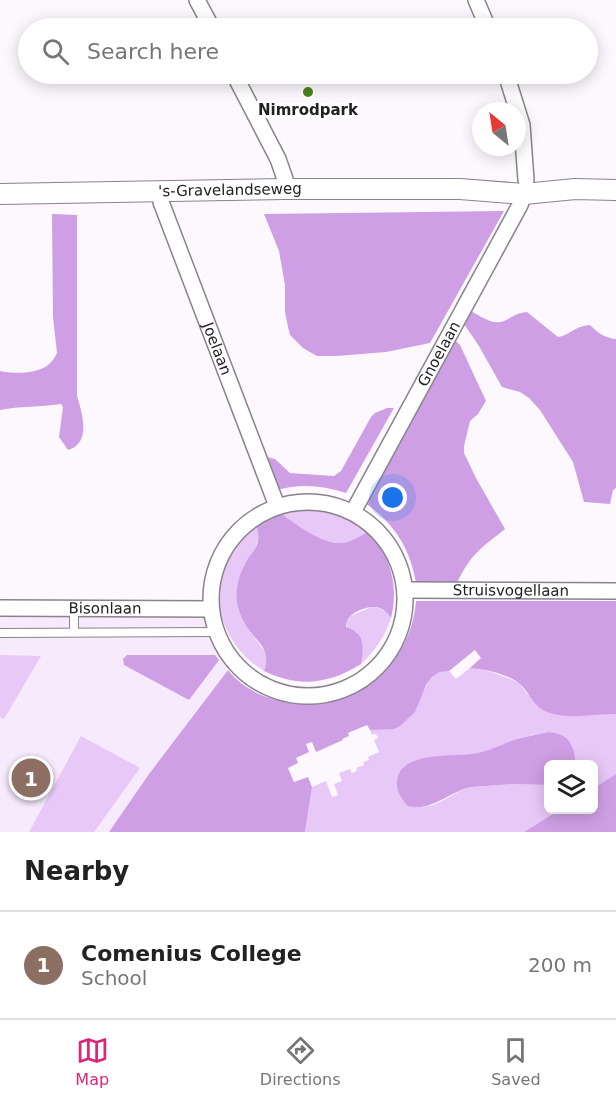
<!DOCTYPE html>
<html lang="en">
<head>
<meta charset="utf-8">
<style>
  body { margin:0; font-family:"DejaVu Sans",sans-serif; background:#f6f6f6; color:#222 }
  .controls { position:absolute; right:18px; bottom:18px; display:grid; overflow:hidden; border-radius:9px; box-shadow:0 3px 15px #0003 }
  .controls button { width:54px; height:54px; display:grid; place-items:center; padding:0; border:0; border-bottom:2px solid #e0e0e0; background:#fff; color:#222; font:30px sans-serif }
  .compass { position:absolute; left:472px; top:102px; width:54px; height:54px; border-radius:50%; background:#fff; box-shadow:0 3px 15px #0003; rotate:330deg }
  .you { position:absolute; left:393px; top:498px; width:21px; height:21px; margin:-15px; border:4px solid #fff; border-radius:50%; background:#1a73e8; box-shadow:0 0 0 9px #1a73e833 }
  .badge { display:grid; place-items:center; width:39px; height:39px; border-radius:50%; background:#db2777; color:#fff; font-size:20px; font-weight:700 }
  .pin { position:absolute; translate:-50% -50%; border:3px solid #fff; box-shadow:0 2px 6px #0006 }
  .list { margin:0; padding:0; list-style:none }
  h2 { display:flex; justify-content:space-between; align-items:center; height:78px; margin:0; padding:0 24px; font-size:26px }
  h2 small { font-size:20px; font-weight:400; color:#767676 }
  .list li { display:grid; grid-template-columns:39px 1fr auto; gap:18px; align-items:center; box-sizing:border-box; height:108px; padding:0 24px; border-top:2px solid #e0e0e0 }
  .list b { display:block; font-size:22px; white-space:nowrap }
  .list p { margin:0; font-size:20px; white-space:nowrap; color:#767676 }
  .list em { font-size:20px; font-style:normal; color:#767676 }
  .icon { flex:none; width:33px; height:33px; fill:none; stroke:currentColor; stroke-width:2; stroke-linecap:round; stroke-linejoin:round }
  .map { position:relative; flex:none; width:616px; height:832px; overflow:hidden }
  .search { position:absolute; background:#fff; box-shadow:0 3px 15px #0003; left:18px; right:18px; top:18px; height:66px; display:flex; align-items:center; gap:15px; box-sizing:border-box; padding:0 21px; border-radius:33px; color:#767676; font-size:22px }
  .sheet { height:186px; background:#fff }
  nav { display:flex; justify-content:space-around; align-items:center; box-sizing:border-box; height:84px; border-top:2px solid #e0e0e0; background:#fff; font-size:16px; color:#767676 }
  nav a { display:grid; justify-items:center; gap:3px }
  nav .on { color:#db2777 }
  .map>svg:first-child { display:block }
  .built { fill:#f6eafc }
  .green { fill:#e8c8f7 }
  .forest { fill:#ce9fe4 }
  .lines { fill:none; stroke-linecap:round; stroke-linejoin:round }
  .service-casing { stroke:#89838c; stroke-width:10 }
  .minor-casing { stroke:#89838c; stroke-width:18 }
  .tertiary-casing { stroke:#89838c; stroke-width:22 }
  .service { stroke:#fff; stroke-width:8 }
  .minor { stroke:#fff; stroke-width:15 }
  .tertiary { stroke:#fff; stroke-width:20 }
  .poi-dot { fill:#4b841f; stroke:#fff; stroke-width:2 }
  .labels { text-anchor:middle; stroke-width:6; stroke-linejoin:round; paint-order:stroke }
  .poi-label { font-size:15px; font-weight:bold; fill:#232024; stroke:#fff }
  .street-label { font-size:15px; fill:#232024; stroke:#fff }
</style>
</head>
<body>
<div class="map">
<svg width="616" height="832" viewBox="0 0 616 832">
  <rect width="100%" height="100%" fill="#fcf8fe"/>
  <path class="built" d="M0,608L211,609L217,632L221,643L234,662L149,774L109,832H0Z"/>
  <path class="green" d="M304,506C329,508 349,515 368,532C360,536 351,542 342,543C322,545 293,522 278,511L291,508Z
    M256,523L258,532V540L255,549L244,566L248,629L265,652L267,661L264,671C221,645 204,590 233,546C239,537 247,530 256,523Z
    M371,607C381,607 386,611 391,618C385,636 375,651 361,664C362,657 361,637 357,632C355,631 349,628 347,628L346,622L351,616Z
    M0,655L41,656L4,719L0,717Z
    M470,668L483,669L508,678L519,683L528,695L605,714H616V774L594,788V764H576L575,756L551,732H549C538,734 527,736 517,739C505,743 494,749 482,753C461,759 408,750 399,774C395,784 398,793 403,801C409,803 416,807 421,807C439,807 454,791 471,787L512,784L548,785V810H559L524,832H305L312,787L326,781L332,797L338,795L334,784L342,781L339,773L350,769L352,773L357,771L356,768L364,765L363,762L369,760L368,757L379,752L374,740L378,738L376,734L372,735L370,730L423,691L432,677L440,672L449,671L456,679Z
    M81,736L140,768L94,832H29Z"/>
  <path class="forest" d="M504,211L430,343L386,352L337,356H317L303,348L290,335L288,327L285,312V285L279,251L264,214Z
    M52,214L77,215V396C82,413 92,443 68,450L59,437L63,407L61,404C40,407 20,406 0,410V371C13,374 37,374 48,365C52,362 55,357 57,353L53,317Z
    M468,309C478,315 493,326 504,321C513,317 516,313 527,312L558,337C569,336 574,326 590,325C598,333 605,338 616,339V488L613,490L610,504L584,502L573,462L540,410L529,398L520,392L502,387L479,346L462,321Z
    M452,337L460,345L486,401L478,414L470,421L464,446V453L476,478L505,529C481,548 470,555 457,583H416C410,546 392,521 361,500Z
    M387,408H394L346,493C322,485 298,483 274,491L260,458L267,457L275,459L290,473L334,476L341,471L371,417L375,413Z
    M278,511C293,522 322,545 342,543C351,542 360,536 368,532C391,555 399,587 391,618C388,614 385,610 380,608C369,604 345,613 346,627C349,628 352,629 355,631C365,638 363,653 361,664C329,684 299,688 264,671C272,649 257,643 247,627C242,619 238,610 237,601C235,585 241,570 249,557C253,552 257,547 258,541C259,534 257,529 256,523Z
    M416,601H616V714C593,714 569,720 547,712C534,707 530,694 522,686C510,674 485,669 470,668L481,658L475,650L449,671L440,672L432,677L426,685L415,712L400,726L394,729L370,730L367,725L348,733L349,736L342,739L343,740L316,752L312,742L306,744L309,752L296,758L298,763L288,768L294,782L308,777L312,787L305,832H109L149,774L228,670C239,684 254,693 270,698C340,722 410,674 416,601Z
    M127,655H215L219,660L189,700L124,665L123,659Z
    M549,732C570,734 574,746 576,764H548V785L512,784L471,787C448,792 432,812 408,806C401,799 396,791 397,781C400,749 457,758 478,753C492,750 504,743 517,739C528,736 539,734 549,732Z
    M616,774V832H524L559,810H594V788Z"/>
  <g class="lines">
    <defs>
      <path id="service" d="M74,608V632
        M0,633L217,632"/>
      <g id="minor">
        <path d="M197,0L212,28"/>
        <path d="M476,0L488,28"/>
        <path d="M234,74L278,159L285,179V189"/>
        <path d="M506,74L522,125L526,180"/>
        <path id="s1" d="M162,191L161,202L277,506"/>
        <circle cx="308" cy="599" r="97"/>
        <path id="s2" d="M353,512L520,205L524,194"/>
        <path id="s3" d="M406,590L616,591"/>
        <path id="s4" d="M0,608L211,609"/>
      </g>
      <g id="tertiary">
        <path id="s5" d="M0,194L285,189H460L524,194L575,189L616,190"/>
      </g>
    </defs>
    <use href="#service" class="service-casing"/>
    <use href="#minor" class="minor-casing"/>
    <use href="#tertiary" class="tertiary-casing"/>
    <use href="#service" class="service"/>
    <use href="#minor" class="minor"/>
    <use href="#tertiary" class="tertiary"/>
  </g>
  <circle class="poi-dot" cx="308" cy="92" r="6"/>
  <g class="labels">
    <g class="poi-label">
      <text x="308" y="115">Nimrodpark</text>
    </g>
    <g class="street-label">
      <text dy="5" stroke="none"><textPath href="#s5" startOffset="230">'s-Gravelandseweg</textPath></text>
      <text dy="5" stroke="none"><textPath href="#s1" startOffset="168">Joelaan</textPath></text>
      <text dy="5" stroke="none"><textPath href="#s2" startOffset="180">Gnoelaan</textPath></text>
      <text dy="5" stroke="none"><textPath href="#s3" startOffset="105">Struisvogellaan</textPath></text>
      <text dy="5" stroke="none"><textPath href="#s4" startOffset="105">Bisonlaan</textPath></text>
    </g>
  </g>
</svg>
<div class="controls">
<button><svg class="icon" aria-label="layers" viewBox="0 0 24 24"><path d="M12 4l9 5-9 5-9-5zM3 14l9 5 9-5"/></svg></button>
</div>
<svg class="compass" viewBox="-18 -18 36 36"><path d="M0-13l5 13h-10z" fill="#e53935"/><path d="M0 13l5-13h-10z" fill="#767676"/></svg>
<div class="you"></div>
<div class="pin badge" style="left:31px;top:778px;background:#8d6e63">1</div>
<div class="search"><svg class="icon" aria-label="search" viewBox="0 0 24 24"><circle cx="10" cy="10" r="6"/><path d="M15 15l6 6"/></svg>Search here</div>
</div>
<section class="sheet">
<h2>Nearby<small></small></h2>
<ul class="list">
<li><span class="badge" style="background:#8d6e63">1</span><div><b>Comenius College</b><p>School</p></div><em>200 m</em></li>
</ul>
</section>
<nav>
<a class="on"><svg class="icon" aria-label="map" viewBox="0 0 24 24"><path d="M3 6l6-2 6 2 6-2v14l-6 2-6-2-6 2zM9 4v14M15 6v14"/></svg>Map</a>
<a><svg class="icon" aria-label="directions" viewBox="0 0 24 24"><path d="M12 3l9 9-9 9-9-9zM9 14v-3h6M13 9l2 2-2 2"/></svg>Directions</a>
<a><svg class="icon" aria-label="saved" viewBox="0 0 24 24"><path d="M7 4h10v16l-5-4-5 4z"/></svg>Saved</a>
</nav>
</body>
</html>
